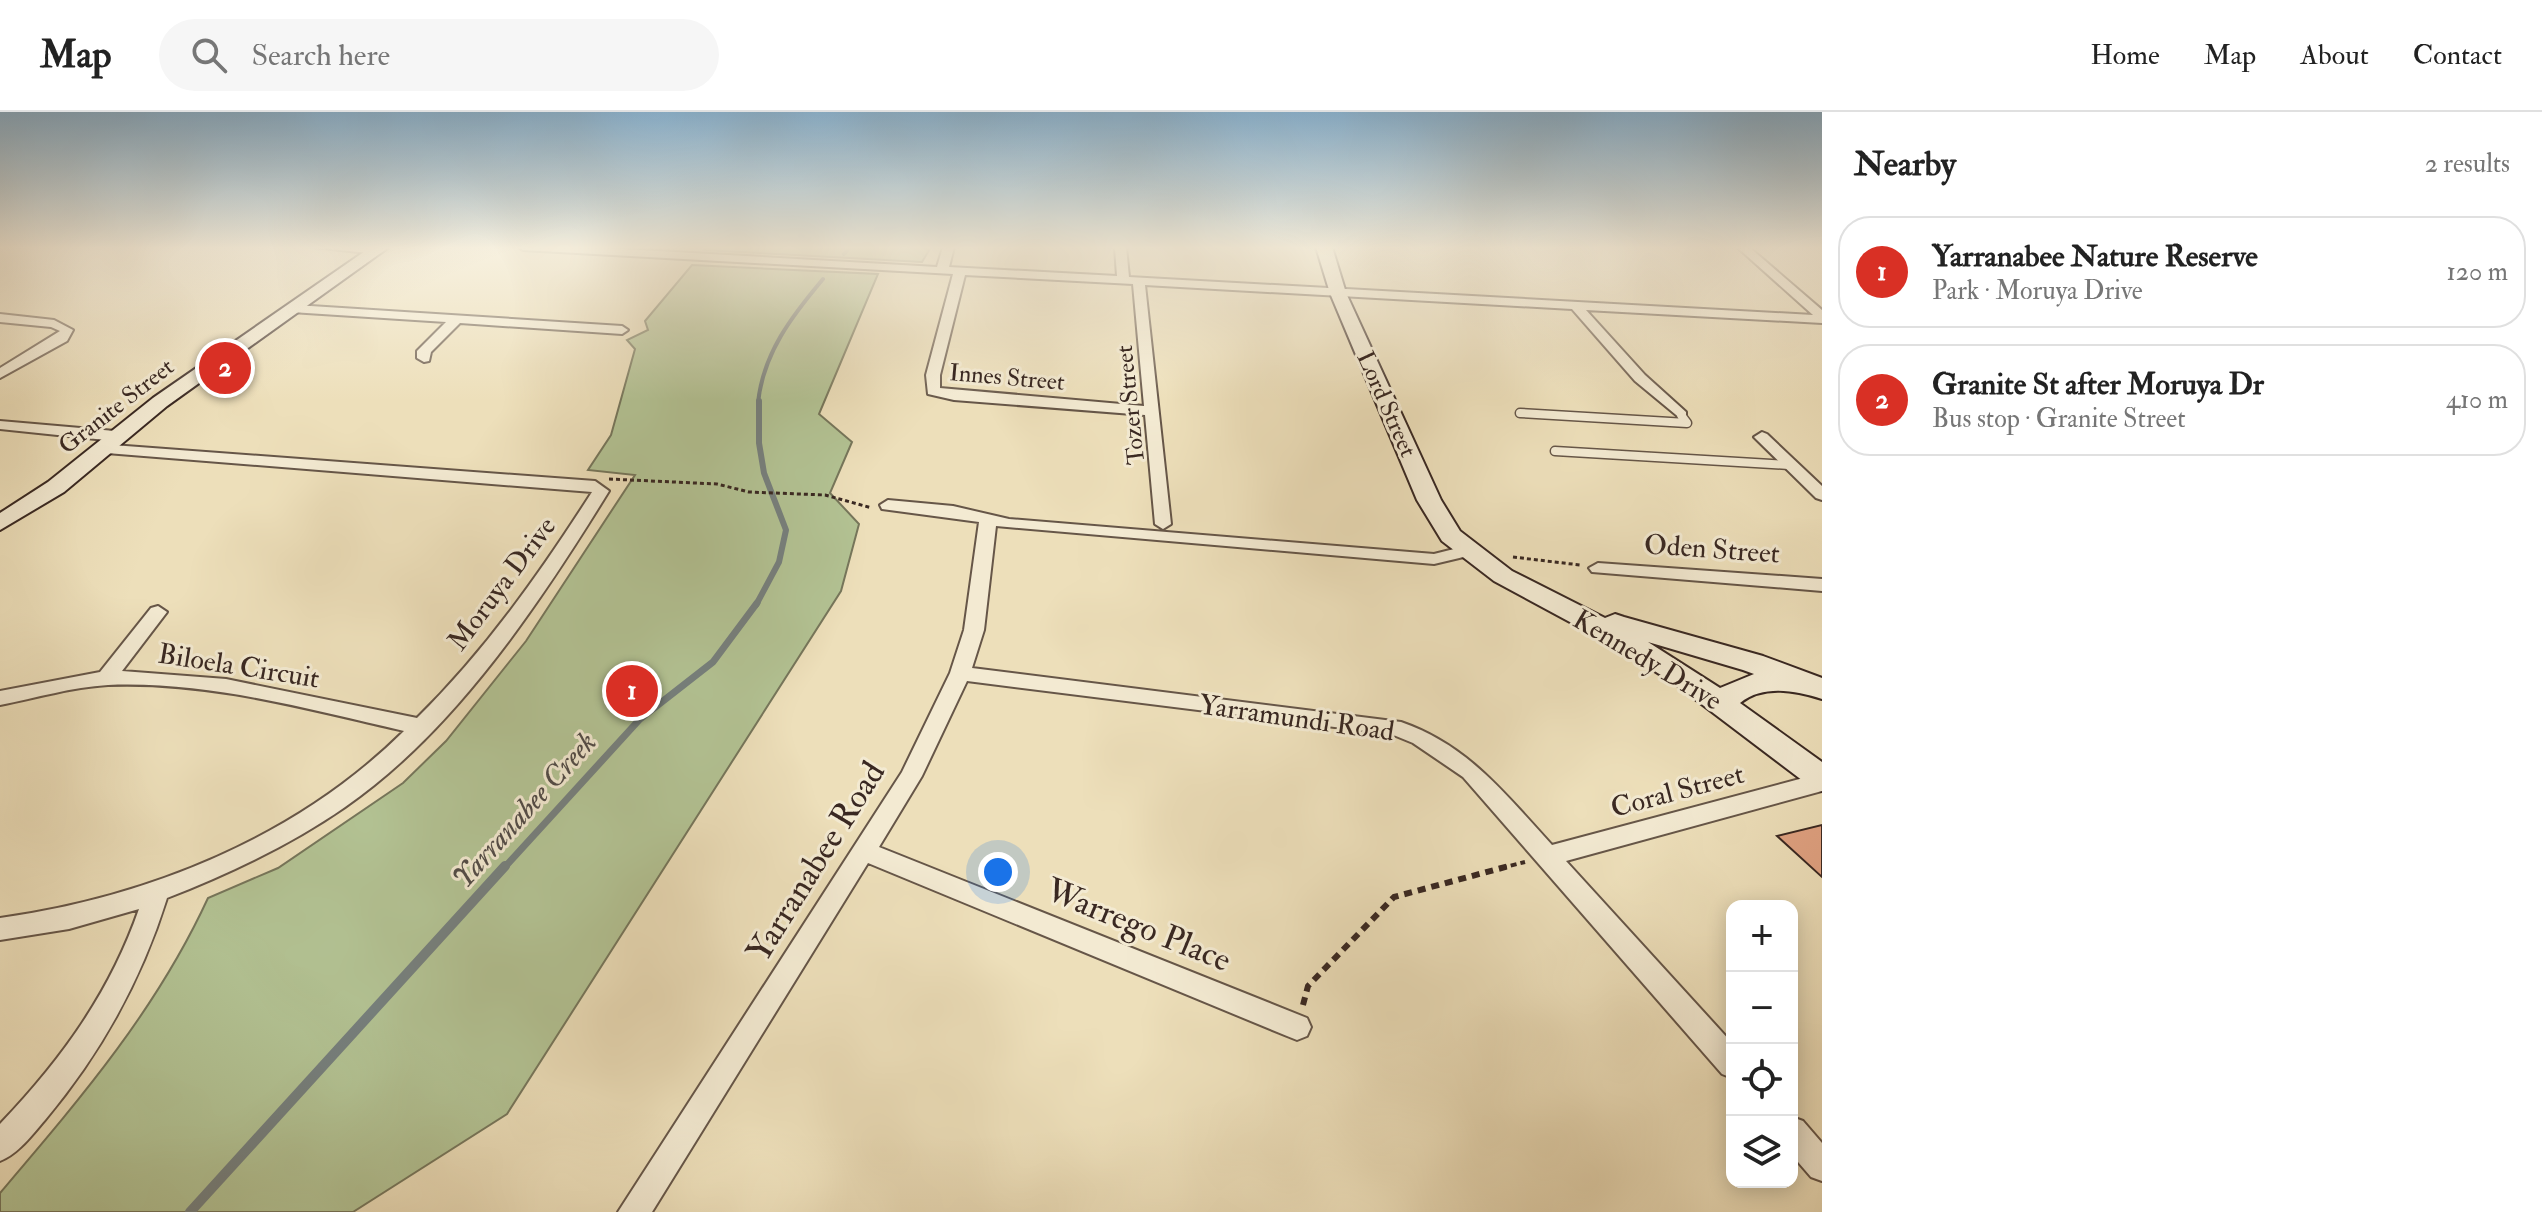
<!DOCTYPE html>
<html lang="en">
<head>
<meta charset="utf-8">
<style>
  body { margin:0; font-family:"IM FELL Double Pica",serif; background:#f6f6f6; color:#222 }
  .controls { position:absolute; right:24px; bottom:24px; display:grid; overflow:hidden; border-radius:16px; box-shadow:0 4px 20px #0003 }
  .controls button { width:72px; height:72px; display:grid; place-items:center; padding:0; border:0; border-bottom:2px solid #e0e0e0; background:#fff; color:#222; font:40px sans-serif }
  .you { position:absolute; left:998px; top:760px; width:28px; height:28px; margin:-20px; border:6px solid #fff; border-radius:50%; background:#1a73e8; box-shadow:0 0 0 12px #1a73e833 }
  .badge { display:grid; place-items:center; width:52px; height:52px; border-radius:50%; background:#d93025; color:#fff; font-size:26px; font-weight:700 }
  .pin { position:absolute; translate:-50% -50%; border:4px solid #fff; box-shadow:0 2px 8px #0006 }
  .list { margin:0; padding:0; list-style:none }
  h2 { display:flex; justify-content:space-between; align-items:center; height:104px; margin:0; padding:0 32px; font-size:34px }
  h2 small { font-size:26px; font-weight:400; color:#767676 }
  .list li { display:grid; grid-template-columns:52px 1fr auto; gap:24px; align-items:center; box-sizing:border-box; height:112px; margin:0 16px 16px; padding:0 16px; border:2px solid #e0e0e0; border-radius:32px }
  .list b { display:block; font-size:30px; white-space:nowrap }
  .list p { margin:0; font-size:26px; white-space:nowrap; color:#767676 }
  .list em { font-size:26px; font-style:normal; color:#767676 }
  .icon { flex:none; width:44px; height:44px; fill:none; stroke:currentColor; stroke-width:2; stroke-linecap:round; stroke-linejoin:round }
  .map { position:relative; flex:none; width:1822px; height:1100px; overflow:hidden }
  header { display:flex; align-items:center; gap:48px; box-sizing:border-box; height:112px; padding:0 40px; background:#fff; border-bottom:2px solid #e0e0e0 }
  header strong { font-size:38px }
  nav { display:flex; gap:44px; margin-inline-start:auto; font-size:28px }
  .search { width:560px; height:72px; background:#f6f6f6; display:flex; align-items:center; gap:20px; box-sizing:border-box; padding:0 28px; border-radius:44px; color:#767676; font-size:30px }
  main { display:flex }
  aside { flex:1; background:#fff }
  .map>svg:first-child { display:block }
  .green { fill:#b3c394; stroke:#76765b; stroke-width:2 }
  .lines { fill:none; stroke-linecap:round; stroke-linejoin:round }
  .stream-far3 { stroke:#76807e; stroke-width:4 }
  .stream-far2 { stroke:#76807e; stroke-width:6 }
  .stream-far1 { stroke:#76807e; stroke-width:7 }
  .stream { stroke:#76807e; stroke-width:10 }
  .building { fill:#e0a282; stroke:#392822; stroke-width:2 }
  .lane-casing { stroke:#665648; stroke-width:11 }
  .street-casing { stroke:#665648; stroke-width:4 }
  .secondary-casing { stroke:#392822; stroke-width:4 }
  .path-far2 { stroke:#392822; stroke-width:3; stroke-dasharray:4 3; stroke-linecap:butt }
  .path-far1 { stroke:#392822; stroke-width:4; stroke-dasharray:6 4; stroke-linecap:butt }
  .path { stroke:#392822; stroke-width:6; stroke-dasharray:8 6; stroke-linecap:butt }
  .lane { stroke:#f3ead2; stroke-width:8 }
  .street { fill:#f3ead2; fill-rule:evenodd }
  .secondary { fill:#f3ead2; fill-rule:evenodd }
  .labels { text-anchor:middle; stroke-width:6; stroke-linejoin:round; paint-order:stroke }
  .far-street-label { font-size:24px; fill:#392822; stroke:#f3ead2 }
  .street-label { font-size:28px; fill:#392822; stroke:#f3ead2 }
  .water-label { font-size:30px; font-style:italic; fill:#524c48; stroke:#f3ead2 }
  .near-street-label { font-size:34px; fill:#392822; stroke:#f3ead2 }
</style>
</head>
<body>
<header>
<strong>Map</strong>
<div class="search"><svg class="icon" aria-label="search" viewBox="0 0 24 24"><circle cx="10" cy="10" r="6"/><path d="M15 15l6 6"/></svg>Search here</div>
<nav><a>Home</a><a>Map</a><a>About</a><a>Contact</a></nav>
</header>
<main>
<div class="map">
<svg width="1822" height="1100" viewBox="0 0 1822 1100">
  <rect width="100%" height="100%" fill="#eddfba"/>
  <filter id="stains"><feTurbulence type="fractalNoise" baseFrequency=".0025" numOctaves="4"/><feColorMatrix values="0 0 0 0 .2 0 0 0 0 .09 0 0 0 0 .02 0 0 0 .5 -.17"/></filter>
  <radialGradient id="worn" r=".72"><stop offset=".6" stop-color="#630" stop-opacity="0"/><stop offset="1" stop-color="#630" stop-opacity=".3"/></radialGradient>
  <path class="green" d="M707,135H931L922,150L704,138Z
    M692,153L878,162L819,302L852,330L830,381L859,412L841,479L507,1002L353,1100H0V1081C80,987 156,899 208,786L278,756L403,671L446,629L526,529L635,363L588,358L611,323L635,237L627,228L648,218L645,209Z"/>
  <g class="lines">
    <path class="stream-far3" d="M844,142L850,135
      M758,291C763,241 792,204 823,167"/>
    <path class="stream-far2" d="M756,493L779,450L786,418L764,361L759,331V289"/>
    <path class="stream-far1" d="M504,756L640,607L713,550L757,491"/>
    <path class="stream" d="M190,1100L505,754"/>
  </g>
  <path class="building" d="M1822,713V765L1777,724Z"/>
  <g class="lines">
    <defs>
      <path id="lane" d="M1520,301L1687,311L1681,303
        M1555,339L1789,353"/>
      <path id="street" d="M313,135H371L383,139L377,142Z
        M518,135H588L937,155L943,135H954L949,155L1117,164L1115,135H1126L1129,165L1813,203L1737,135H1749L1822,198V211L1586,198L1645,263L1686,300V306L1681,307L1635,269L1572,197L1145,173L1171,412L1163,417L1155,412L1145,303L954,288L928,282L926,263L953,162L523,138ZM965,163L1133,172L1144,294L940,276V263Z
        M295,193L622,214L628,218L622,222L460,211L431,240L429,249L424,250L417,246V239L446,210L291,200L289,197Z
        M0,202L54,208L73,218L67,229L0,266V256L60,219L51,215L0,210Z
        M0,309L115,319L123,324L115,329L0,317Z
        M1762,320L1767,322L1822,374V388L1816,386L1757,328L1754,325Z
        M99,332L595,369L609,379C540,491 455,619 345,695C290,733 229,762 167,786C141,869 101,941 45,1008C32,1023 18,1042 0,1049V1012C61,948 110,881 139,797L69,817L0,828V806C148,785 296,726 404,619C307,597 209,569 108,573C72,575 36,586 0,593V579L100,560L151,496L158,494L167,500L122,559L226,567L417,606C485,539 541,460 592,380L94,340V334Z
        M888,388L953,394L1009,407L1434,442L1466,434L1472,435L1475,439L1472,443L1434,452L996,414L984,518L972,556L1401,610C1468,633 1505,682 1552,733L1822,661V679L1566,749L1732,931V966L1722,962L1463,665L1413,631L1391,622L967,569L922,664L879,735L1307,906L1311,915L1307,924L1297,928L1287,924L868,751L652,1100H618L902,660L950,561L964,518L979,410L882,397L880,393Z
        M1598,451L1822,467V479L1592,460L1589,456Z
        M1792,1005L1803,1009L1822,1031V1069L1811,1065L1792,1043Z"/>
      <path id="secondary" d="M371,135H389L167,294L64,380L0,418V401L48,370L153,286Z
        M1316,135H1332L1346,181L1441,388L1460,419L1512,459L1605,506L1615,502L1624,505L1763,544L1822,566V587C1796,579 1764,572 1740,591L1822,650V679L1811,675L1675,572L1620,537L1494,469L1442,429L1417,388L1330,181ZM1648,530L1743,558L1754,562L1720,576Z"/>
    </defs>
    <use href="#lane" class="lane-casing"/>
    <use href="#street" class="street-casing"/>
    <use href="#secondary" class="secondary-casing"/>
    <path class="path-far2" d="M609,367L717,372L749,380L825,383L872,396
      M1513,445L1580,453"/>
    <path class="path-far1" d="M1501,756L1525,750"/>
    <path class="path" d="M1303,893L1308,874L1394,785L1509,754"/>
    <use href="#lane" class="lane"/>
    <use href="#street" class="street"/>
    <use href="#secondary" class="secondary"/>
  </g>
  <linearGradient id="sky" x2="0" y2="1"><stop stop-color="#8ab6d6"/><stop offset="0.47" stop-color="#f7f1e0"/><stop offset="1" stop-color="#f7f1e0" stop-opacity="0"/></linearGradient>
  <rect width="1822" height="289" fill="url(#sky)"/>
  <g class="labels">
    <g class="far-street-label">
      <text transform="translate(1007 265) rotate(5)" y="8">Innes Street</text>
      <text transform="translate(1387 292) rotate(66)" y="8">Lord Street</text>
      <text transform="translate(1130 293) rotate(-96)" y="8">Tozer Street</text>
      <text transform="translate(116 294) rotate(-38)" y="8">Granite Street</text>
    </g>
    <g class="street-label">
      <text transform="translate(1712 436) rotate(4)" y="10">Oden Street</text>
      <text transform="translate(501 471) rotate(-53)" y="10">Moruya Drive</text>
      <text transform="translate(1648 547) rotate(31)" y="10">Kennedy Drive</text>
      <text transform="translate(239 553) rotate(9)" y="10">Biloela Circuit</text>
      <text transform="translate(1297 605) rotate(8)" y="10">Yarramundi Road</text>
      <text transform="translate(1677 678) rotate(-15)" y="10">Coral Street</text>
    </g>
    <g class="water-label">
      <text transform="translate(524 698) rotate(-48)" y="10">Yarranabee Creek</text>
    </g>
    <g class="near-street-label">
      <text transform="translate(815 749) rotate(-58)" y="12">Yarranabee Road</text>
      <text transform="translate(1139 812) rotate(22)" y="12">Warrego Place</text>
    </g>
  </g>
  <rect width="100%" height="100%" filter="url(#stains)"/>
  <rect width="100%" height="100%" fill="url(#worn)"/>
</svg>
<div class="controls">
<button>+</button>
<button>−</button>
<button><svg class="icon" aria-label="locate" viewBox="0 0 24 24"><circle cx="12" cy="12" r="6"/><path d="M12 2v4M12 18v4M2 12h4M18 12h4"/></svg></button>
<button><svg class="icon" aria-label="layers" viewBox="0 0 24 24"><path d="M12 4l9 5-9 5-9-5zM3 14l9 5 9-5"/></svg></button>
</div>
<div class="you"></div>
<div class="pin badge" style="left:632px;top:579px">1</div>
<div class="pin badge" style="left:225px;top:256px">2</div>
</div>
<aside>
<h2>Nearby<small>2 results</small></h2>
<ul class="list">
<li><span class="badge">1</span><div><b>Yarranabee Nature Reserve</b><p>Park · Moruya Drive</p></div><em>120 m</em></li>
<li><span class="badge">2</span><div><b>Granite St after Moruya Dr</b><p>Bus stop · Granite Street</p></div><em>410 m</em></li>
</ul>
</aside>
</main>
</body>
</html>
